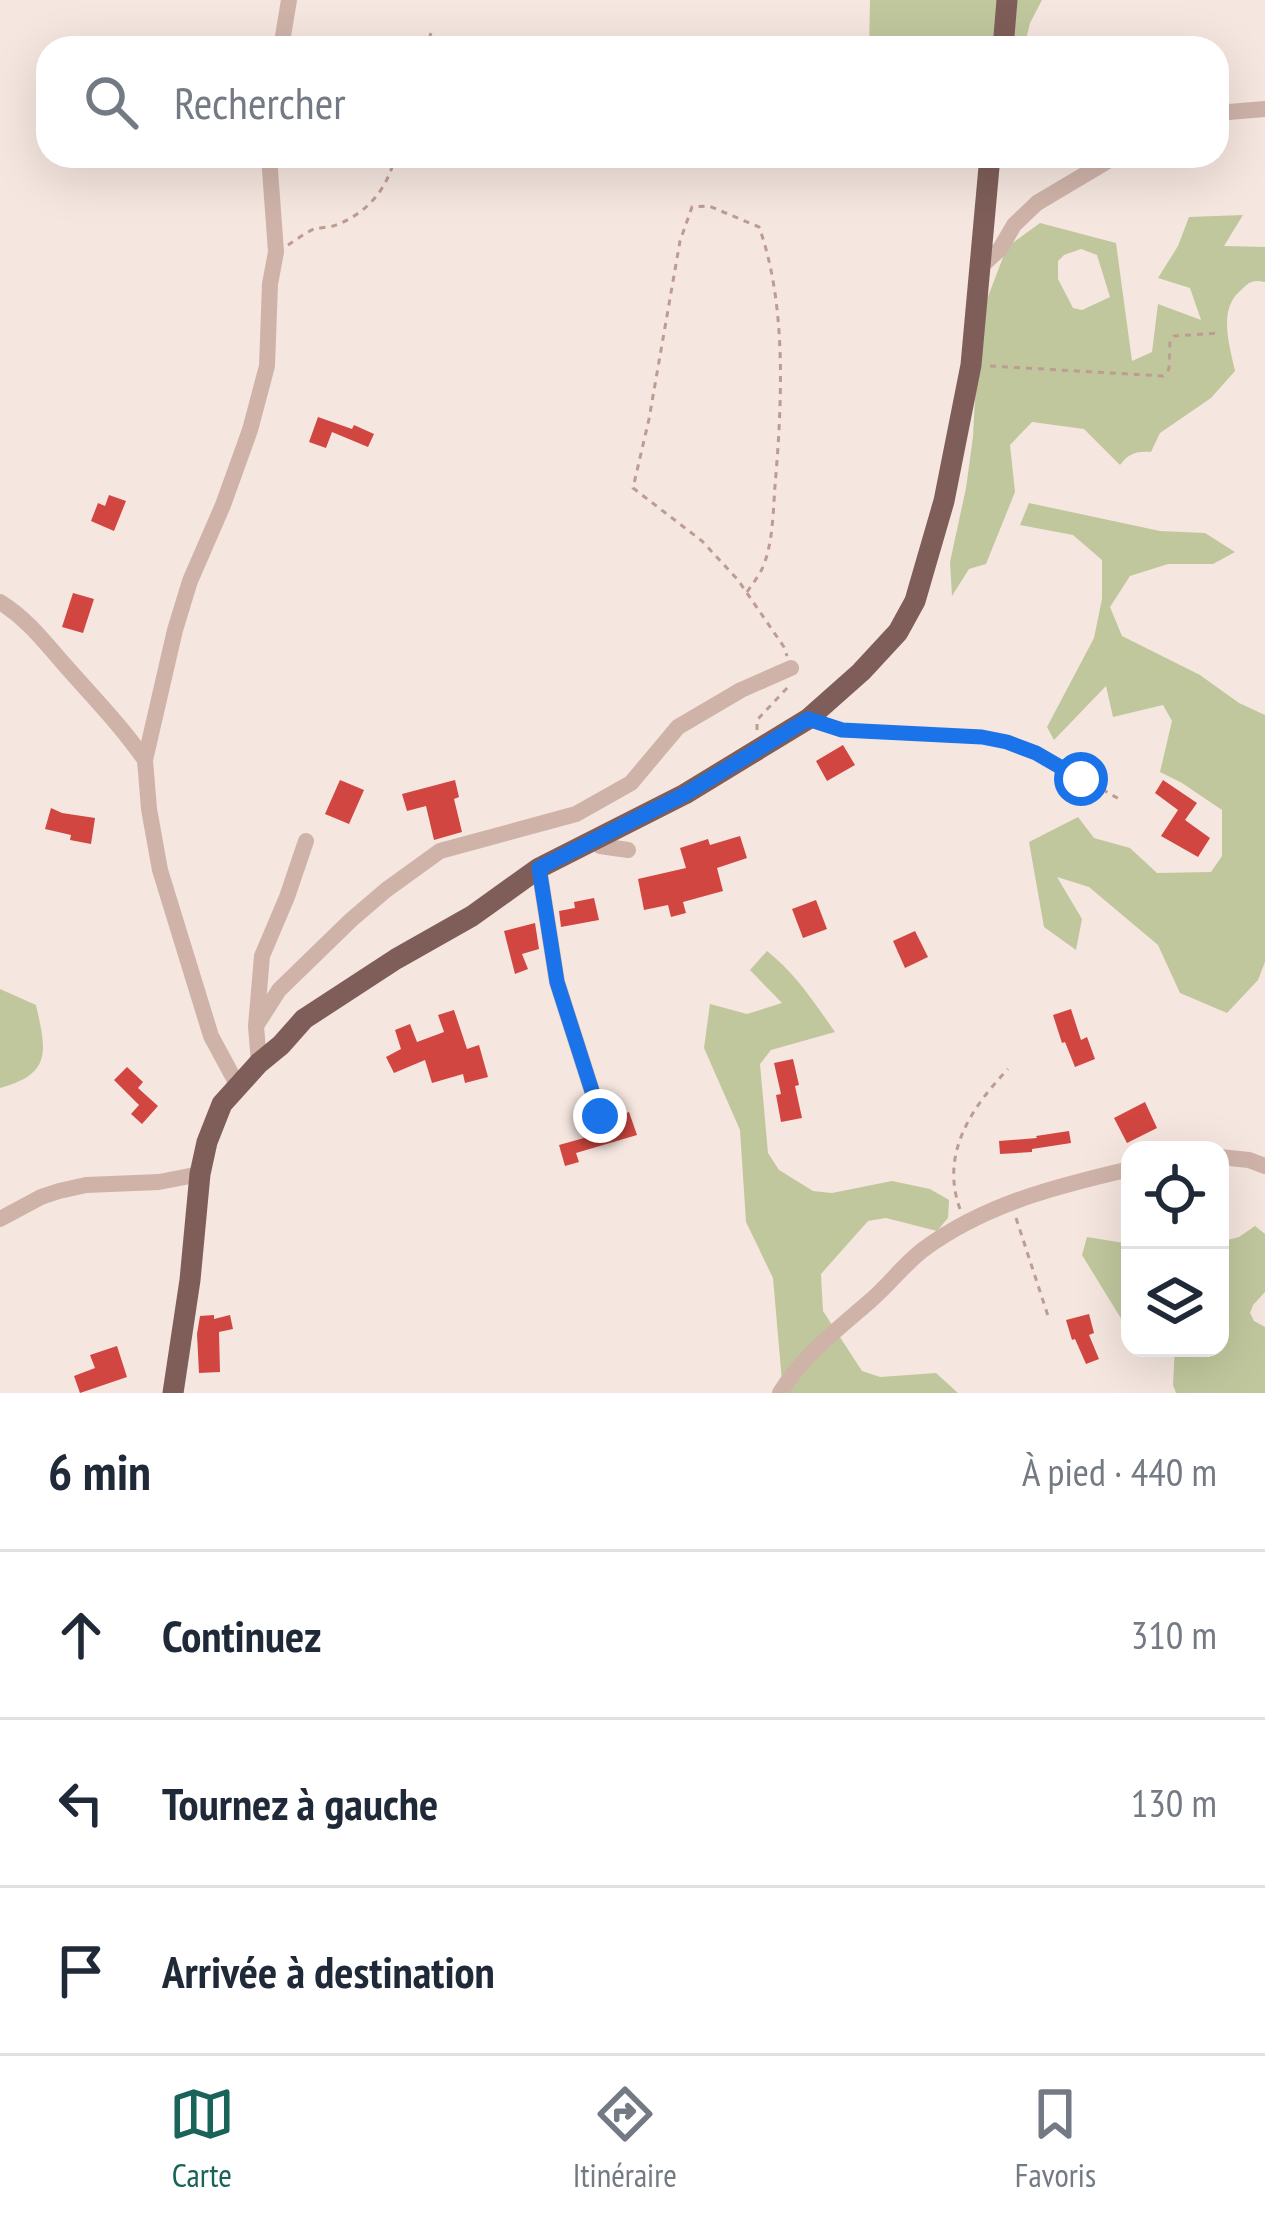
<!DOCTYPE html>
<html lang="fr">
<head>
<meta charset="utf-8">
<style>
  body { margin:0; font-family:"PT Sans Narrow",sans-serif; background:#f6f6f7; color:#1f2937 }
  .controls { position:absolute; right:36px; bottom:36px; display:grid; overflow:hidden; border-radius:24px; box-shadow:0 12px 48px #0002 }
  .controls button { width:108px; height:108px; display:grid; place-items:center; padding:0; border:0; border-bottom:3px solid #e0e1e3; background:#fff; color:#1f2937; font:60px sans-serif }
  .stop { position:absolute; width:36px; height:36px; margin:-27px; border:9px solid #1a73e8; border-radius:50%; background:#fff }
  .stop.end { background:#1a73e8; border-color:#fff; box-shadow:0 3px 12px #0008 }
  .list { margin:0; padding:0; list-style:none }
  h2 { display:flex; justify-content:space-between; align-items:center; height:156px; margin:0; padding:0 48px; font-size:51px }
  h2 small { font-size:39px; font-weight:400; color:#747a83 }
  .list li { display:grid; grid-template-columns:78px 1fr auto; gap:36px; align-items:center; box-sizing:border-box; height:168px; padding:0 48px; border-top:3px solid #e0e1e3 }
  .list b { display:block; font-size:45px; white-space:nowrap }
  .list em { font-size:39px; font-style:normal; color:#747a83 }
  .icon { flex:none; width:66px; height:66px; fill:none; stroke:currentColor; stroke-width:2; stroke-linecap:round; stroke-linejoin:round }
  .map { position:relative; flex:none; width:1265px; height:1393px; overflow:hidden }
  .search { position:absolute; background:#fff; box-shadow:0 12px 48px #0002; left:36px; right:36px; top:36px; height:132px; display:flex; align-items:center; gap:30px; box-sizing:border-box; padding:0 42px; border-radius:36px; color:#747a83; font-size:45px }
  .sheet { height:660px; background:#fff }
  nav { display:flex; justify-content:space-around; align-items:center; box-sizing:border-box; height:168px; border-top:3px solid #e0e1e3; background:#fff; font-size:33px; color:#747a83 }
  nav a { display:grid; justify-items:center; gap:6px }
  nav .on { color:#1a6358 }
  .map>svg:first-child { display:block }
  .green { fill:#c1c79d; fill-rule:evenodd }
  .building { fill:#d14641 }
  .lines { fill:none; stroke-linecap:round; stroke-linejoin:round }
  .path { stroke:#bc9c93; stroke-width:3; stroke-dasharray:6 6; stroke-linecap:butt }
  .minor { stroke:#cfb3a9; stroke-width:16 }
  .major { stroke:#7f5e59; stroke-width:21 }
  .route { stroke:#1a73e8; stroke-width:15 }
</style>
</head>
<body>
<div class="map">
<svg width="1265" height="1393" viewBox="0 0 1265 1393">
  <rect width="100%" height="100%" fill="#f5e6df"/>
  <path class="green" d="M870,0H1042L1030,23L1024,48H869Z
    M1243,215L1224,246L1265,247V282C1252,279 1249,282 1239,292C1218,311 1230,347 1235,371L1211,398L1160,433L1151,452C1137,451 1129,453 1120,465L1084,429L1032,422L1010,445L1015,492L986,564L969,569L952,596L950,562L966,488L973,437L979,320L1007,247L1040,223L1116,243L1132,361L1152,352L1158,304L1201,320L1190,288L1158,278L1178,246L1189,217ZM1081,249L1097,255L1110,297L1082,310L1073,308L1058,279V261L1064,255Z
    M1029,503L1160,531L1205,533L1235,552L1213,564H1168L1130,576L1110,607L1122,636L1200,675L1239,703L1265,715V962L1258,980L1227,1013L1180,993L1158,945L1089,887L1057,877L1082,919L1076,950L1044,927L1029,842L1078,817L1094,838L1130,848L1157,873L1211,872L1222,856V810L1182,783L1160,772L1172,721L1163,705L1113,717L1106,686L1054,740L1047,727L1094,638L1102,599V560L1073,535L1020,525Z
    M767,951C795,973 814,1002 835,1032L771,1050L760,1064L768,1153L779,1170L813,1191L832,1193L892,1181L930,1189L949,1200L948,1218L937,1231L886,1218L868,1221L821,1274L823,1311L862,1371L880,1377L936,1373L958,1393H783L773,1278L746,1222L740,1130L704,1048L710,1004L747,1014L782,1003L750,970Z
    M0,989L36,1005C46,1050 53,1074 0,1088Z
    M1255,1226L1265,1234V1292L1253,1305L1250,1313L1254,1321L1265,1327V1393H1176L1173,1385L1175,1348H1220V1242L1239,1237Z
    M1087,1237L1130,1244V1333L1082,1255Z"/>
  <path class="building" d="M318,417L352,429L354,425L374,434L368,447L332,432L326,448L309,442Z
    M109,495L126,501L114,531L91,521L98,503L105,506Z
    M73,593L94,599L83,633L62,627Z
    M843,745L855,765L827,781L816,761Z
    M340,780L364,790L349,824L325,814Z
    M455,780L459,797L454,799L462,832L434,840L426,806L407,811L402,794Z
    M1163,780L1197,803L1185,820L1210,838L1198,857L1161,836L1178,810L1155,793Z
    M51,808L62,813L95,818L91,844L70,840L71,835L45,829Z
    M740,836L747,858L717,868L723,891L683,902L686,913L671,917L668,905L644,910L638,879L686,868L680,848L708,839L710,845Z
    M594,898L599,920L561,927L559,911L575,908L574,902Z
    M816,900L827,929L803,938L792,909Z
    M535,923L539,949L522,954L528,969L515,974L504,931Z
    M915,931L928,957L905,968L893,941Z
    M1071,1009L1081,1040L1087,1037L1095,1059L1075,1067L1065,1042L1062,1043L1053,1015Z
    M454,1010L467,1049L479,1045L488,1077L465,1083L463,1074L432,1083L425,1060L394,1073L386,1057L401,1049L395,1030L410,1024L417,1042L444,1032L438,1015Z
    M793,1059L799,1085L795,1086L802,1118L781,1122L776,1095L781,1094L774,1063Z
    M127,1067L143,1082L138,1088L158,1106L142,1124L131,1114L139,1105L114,1080Z
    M1145,1102L1157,1128L1127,1143L1114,1118Z
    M629,1112L637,1135L576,1153L579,1162L565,1166L559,1145L584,1138L581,1131L605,1128L613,1118Z
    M1069,1131L1071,1143L1032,1149V1152L1000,1154L999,1141L1037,1138L1036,1136Z
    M1089,1314L1094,1333L1089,1335L1099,1359L1086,1364L1075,1339L1072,1340L1066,1320Z
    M214,1315V1319L230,1315L233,1329L219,1332L220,1372L199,1373L197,1334L200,1316Z
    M117,1346L127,1377L80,1393L74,1376L95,1368L90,1355Z"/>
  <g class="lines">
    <path class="path" d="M426,48L431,33
      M288,245C296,240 305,233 314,229C315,229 332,226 333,226C366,215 388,189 395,156
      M990,366L1163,376L1169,369L1170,341L1174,336L1220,333
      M747,592C752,585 758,577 762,569C773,545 773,512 775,486C782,404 787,304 759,227L709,206L692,207L680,241L649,419L633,488L702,541L738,580L784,647L787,656
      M827,725L842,730C904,733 971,728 1030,750C1061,762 1091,784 1121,800
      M757,730V720L788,687
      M960,1209C940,1154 971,1108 1008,1069
      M1016,1218L1049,1319"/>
    <path class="minor" d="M281,48L289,0
      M1217,113L1265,109
      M979,268L1000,249L1014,225L1037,203L1116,156
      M0,602C27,619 43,640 63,663C92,696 119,723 145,760
      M596,838L600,846L628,850
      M539,868L557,982L600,1116
      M256,1026L279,990L351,920L386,890L440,851L576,814L631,783L678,727L741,690L791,668
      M259,1063L256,1026L262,956L287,897L306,841
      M239,1088L211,1036L160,870L149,809L145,760L175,630L190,581L223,505L250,430L267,366L270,284L276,252L269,156
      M1220,1157L1249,1160L1265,1166
      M0,1219L41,1197L59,1191L86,1185L159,1182L200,1174
      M780,1393C803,1355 837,1330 870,1301C889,1285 904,1264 924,1249C985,1204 1057,1186 1130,1169"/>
    <path class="major" d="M1003,48L1007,0
      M173,1393L190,1280L200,1174L207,1142L222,1104L259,1063L281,1045L304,1019L396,959L472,916L539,868L685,794L808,719L861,672L898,632L915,601L944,501L971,365L990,156"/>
  </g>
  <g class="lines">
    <path class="route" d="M600,1116L557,982L539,868L685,794L808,719L842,730L982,737L1007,742L1036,753L1081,779"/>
  </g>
</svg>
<div class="controls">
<button><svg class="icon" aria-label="locate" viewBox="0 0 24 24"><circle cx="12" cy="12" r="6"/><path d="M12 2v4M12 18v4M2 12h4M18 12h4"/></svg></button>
<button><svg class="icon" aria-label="layers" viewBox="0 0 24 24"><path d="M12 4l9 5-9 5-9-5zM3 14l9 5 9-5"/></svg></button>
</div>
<div class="stop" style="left:1081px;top:779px"></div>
<div class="stop end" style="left:600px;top:1116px"></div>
<div class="search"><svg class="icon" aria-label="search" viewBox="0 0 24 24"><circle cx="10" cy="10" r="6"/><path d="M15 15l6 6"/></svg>Rechercher</div>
</div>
<section class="sheet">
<h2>6 min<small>À pied · 440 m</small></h2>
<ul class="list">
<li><svg class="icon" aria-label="ahead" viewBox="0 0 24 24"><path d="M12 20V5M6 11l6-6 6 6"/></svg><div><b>Continuez</b></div><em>310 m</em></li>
<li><svg class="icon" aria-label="left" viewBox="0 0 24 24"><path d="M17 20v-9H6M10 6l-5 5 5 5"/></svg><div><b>Tournez à gauche</b></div><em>130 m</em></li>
<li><svg class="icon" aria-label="arrive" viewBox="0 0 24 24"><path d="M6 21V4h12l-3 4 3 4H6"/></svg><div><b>Arrivée à destination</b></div></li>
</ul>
</section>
<nav>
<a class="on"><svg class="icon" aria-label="map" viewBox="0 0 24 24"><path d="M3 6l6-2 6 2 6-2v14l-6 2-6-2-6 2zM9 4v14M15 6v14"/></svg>Carte</a>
<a><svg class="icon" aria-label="directions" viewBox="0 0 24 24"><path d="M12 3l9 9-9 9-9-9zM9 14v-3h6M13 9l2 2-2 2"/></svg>Itinéraire</a>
<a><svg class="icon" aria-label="saved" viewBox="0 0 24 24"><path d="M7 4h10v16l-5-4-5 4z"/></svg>Favoris</a>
</nav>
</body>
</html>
